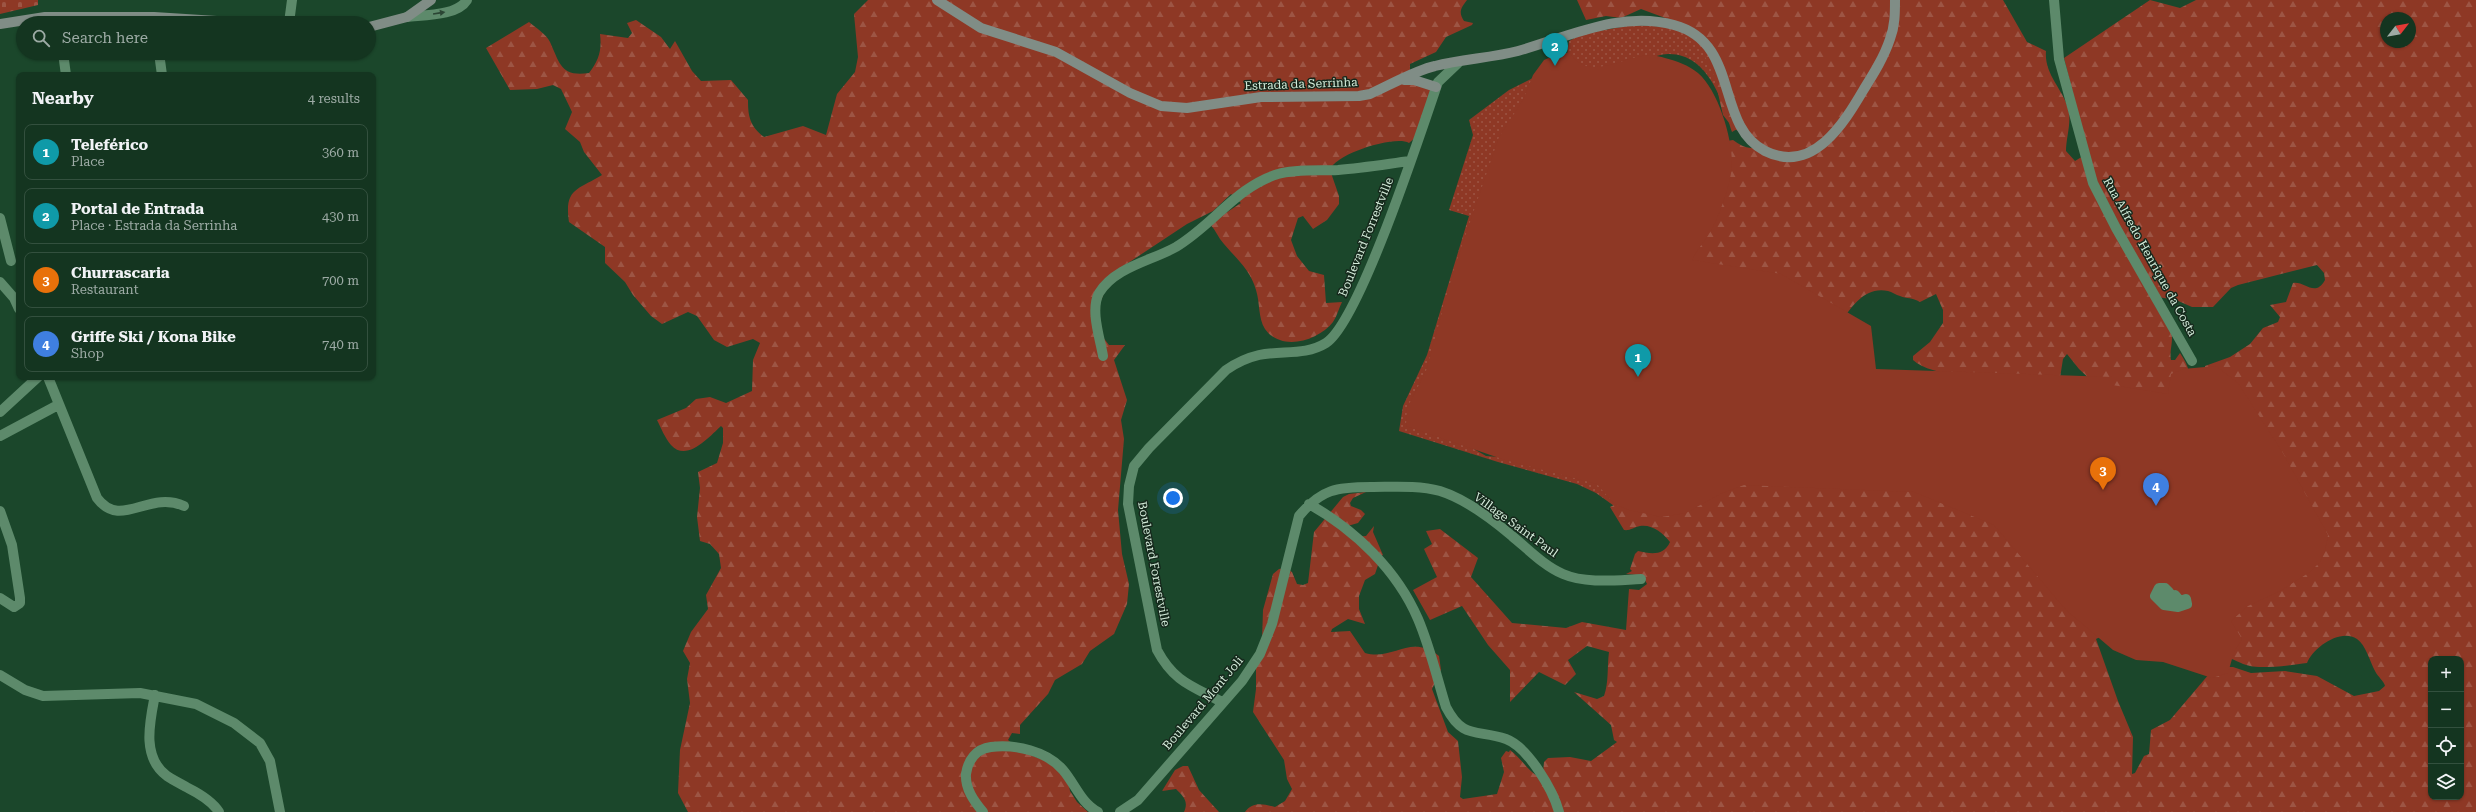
<!DOCTYPE html>
<html lang="en">
<head>
<meta charset="utf-8">
<style>
  body { margin:0; font-family:"Roboto Serif",serif; background:#1d3d29; color:#f1f3f6 }
  .controls { position:absolute; right:12px; bottom:12px; display:grid; overflow:hidden; border-radius:8px; box-shadow:0 1px 3px #0004 }
  .controls button { width:36px; height:36px; display:grid; place-items:center; padding:0; border:0; border-bottom:1px solid #33503e; background:#143520; color:#f1f3f6; font:20px sans-serif }
  .compass { position:absolute; left:2380px; top:12px; width:36px; height:36px; border-radius:50%; background:#143520; box-shadow:0 1px 3px #0004; rotate:59deg }
  .you { position:absolute; left:1173px; top:498px; width:14px; height:14px; margin:-10px; border:3px solid #fff; border-radius:50%; background:#1a73e8; box-shadow:0 0 0 6px #1a73e833 }
  .badge { display:grid; place-items:center; width:26px; height:26px; border-radius:50%; background:#fa87e7; color:#fff; font-size:13px; font-weight:700 }
  .pin { position:absolute; translate:-50% -33px; filter:drop-shadow(0 1px 2px #0008) }
  .pin::after { content:''; position:absolute; top:21px; width:14px; height:12px; background:inherit; clip-path:polygon(0 0,100% 0,50% 100%) }
  .list { margin:0; padding:0; list-style:none }
  h2 { display:flex; justify-content:space-between; align-items:center; height:52px; margin:0; padding:0 16px; font-size:17px }
  h2 small { font-size:13px; font-weight:400; color:#9daba5 }
  .list li { display:grid; grid-template-columns:26px 1fr auto; gap:12px; align-items:center; box-sizing:border-box; height:56px; margin:0 8px 8px; padding:0 8px; border:1px solid #33503e; border-radius:8px }
  .list b { display:block; font-size:15px; white-space:nowrap }
  .list p { margin:0; font-size:13px; white-space:nowrap; color:#9daba5 }
  .list em { font-size:13px; font-style:normal; color:#9daba5 }
  .icon { flex:none; width:22px; height:22px; fill:none; stroke:currentColor; stroke-width:2; stroke-linecap:round; stroke-linejoin:round }
  .map { position:relative; flex:none; width:2476px; height:812px; overflow:hidden }
  .search { position:absolute; background:#143520; box-shadow:0 1px 3px #0004; left:16px; top:16px; width:360px; height:44px; display:flex; align-items:center; gap:10px; box-sizing:border-box; padding:0 14px; border-radius:22px; color:#9daba5; font-size:15px }
  .panel { position:absolute; background:#143520; box-shadow:0 1px 3px #0004; left:16px; top:72px; width:360px; height:308px; border-radius:8px }
  .map>svg:first-child { display:block }
  .grass { fill:url(#grass-dots) }
  .forest { fill:url(#forest-firs); fill-rule:evenodd }
  .cemetery { fill:url(#cemetery-stones) }
  .pitch { fill:#8e3825 }
  .lines { fill:none; stroke-linecap:round; stroke-linejoin:round }
  .street { stroke:#5d8a6b; stroke-width:10 }
  .secondary { stroke:#808d86; stroke-width:10 }
  .oneway { fill:#2b4534 }
  .labels { text-anchor:middle; stroke-width:3; stroke-linejoin:round; paint-order:stroke }
  .street-label { font-size:12px; fill:#d4ecda; stroke:#16281c }
</style>
</head>
<body>
<div class="map">
<svg width="2476" height="812" viewBox="0 0 2476 812">
  <defs>
    <pattern id="grass-dots" width="8" height="8" patternUnits="userSpaceOnUse"><rect width="8" height="8" fill="#8e3825"/><path d="M2 2h.1M6 6h.1" fill="none" stroke="#9d5544" stroke-width="1.8" stroke-linecap="round"/></pattern>
    <pattern id="forest-firs" width="22" height="20" patternUnits="userSpaceOnUse"><rect width="22" height="20" fill="#8e3825"/><path d="M5 1l3.5 6h-7zM16 11l3.5 6h-7z" fill="#9d5544"/></pattern>
    <pattern id="cemetery-stones" width="16" height="16" patternUnits="userSpaceOnUse"><rect width="16" height="16" fill="#8e3825"/><path d="M2 7V4a2 2 0 0 1 4 0v3zM10 15v-3a2 2 0 0 1 4 0v3z" fill="#9d5544"/></pattern>
  </defs>
  <rect width="100%" height="100%" fill="#1b472b"/>
  <path class="grass" d="M1632,25C1648,26 1665,25 1681,31C1715,43 1726,98 1737,129L1732,132C1723,102 1708,53 1668,54C1661,54 1654,57 1647,59C1629,63 1611,67 1593,71L1582,69L1567,55L1569,41L1582,34Z
    M1541,74L1429,423L1486,456L1499,457L1531,409L1625,507L1617,508L1596,493L1577,484L1498,462L1399,431L1403,406L1427,355L1469,216L1449,210L1473,135L1469,120L1509,90Z"/>
  <path class="forest" d="M868,0H1467C1461,8 1458,12 1464,21L1473,23L1472,25L1446,37L1436,52L1410,64V80L1435,92L1416,137L1409,143C1395,135 1335,154 1330,170L1339,196V204L1327,220L1313,229L1303,216L1298,218L1291,240L1297,256L1309,271L1324,275L1326,303L1342,302C1339,308 1337,316 1333,322C1318,341 1281,352 1265,329C1258,318 1260,302 1256,290C1250,268 1233,256 1220,239C1216,233 1215,229 1209,224L1241,203L1231,194L1213,211L1187,224L1122,267L1110,278L1098,308L1102,336L1109,345H1125L1114,360L1127,400L1121,420L1124,439L1118,510L1122,554L1129,584L1127,604L1114,634L1090,651L1082,664L1055,680L1048,694L1020,725V734L1012,733L1008,740C1023,754 1045,762 1065,765L1070,791L1077,802L1088,812H688L678,793L680,750L690,703L687,679L690,663L683,651L691,632L708,609L706,595L721,568L719,554L710,544L700,541L697,517L700,488L698,472L717,463L723,443V428L721,426C710,436 687,463 671,445C665,438 661,428 657,420L686,408L696,399L710,397L726,403L752,391L753,360L760,343L753,339L727,347L714,340L697,316L688,312L662,324L651,316L633,295L625,282L605,263V247L569,222C564,188 578,190 602,175L584,152L580,142L565,129L572,112L561,89L553,85L537,89L510,90L486,48L529,22C536,28 546,34 550,42C560,64 561,77 589,73C599,60 602,50 600,34L628,38L632,33L627,23L636,20L661,37L670,49L675,41L692,71L701,81L731,80L748,100C748,117 750,126 764,137L803,126L826,135L837,94L855,72L858,57L854,14Z
    M1577,0H2003L2027,42L2046,51C2044,74 2062,88 2068,108C2072,122 2066,137 2066,151L2075,161L2088,153L2064,58L2150,0L2180,8L2196,0H2476V812H1245C1253,801 1263,804 1275,807L1285,801L1292,789L1287,779L1284,760L1253,712L1256,689V653L1262,641L1263,610L1273,574L1279,569L1286,568L1292,572L1297,584L1303,585L1308,583L1314,532L1343,497L1349,494L1366,492L1353,498L1350,503L1351,506L1361,510L1365,514L1358,523L1344,527L1354,537L1366,536L1374,526L1373,532L1383,555L1381,556L1375,574L1365,580L1359,596V609L1365,624L1348,619L1332,629L1331,632L1350,631L1365,653C1394,661 1410,633 1439,656L1441,670L1432,689L1448,732L1458,741L1462,777L1460,797L1463,799L1497,794L1504,772L1501,758L1506,751L1509,752L1510,750C1521,758 1527,770 1539,777L1543,773L1544,762L1548,758L1570,757L1591,761L1617,742L1614,740L1611,725L1574,692L1597,699L1604,696C1609,682 1607,667 1609,652L1587,646L1568,660L1576,674L1565,685L1539,672L1510,702V670L1488,645L1462,606L1430,620L1413,590L1437,577L1424,549L1432,544L1426,531L1440,529L1478,558L1471,577L1512,623L1566,628L1582,622L1626,630L1629,589L1639,590L1647,584C1643,574 1636,575 1626,574L1632,571L1630,569L1635,554L1638,551C1651,554 1664,556 1670,542C1663,533 1652,524 1640,526C1634,527 1630,531 1624,530L1610,507L1614,505L1647,507L1912,436L2112,631L2096,639L2118,701L2133,737L2132,774L2135,773L2144,756L2149,754L2151,730L2170,720L2215,667H2233L2251,673L2285,671L2317,676L2354,696L2379,691L2385,686C2384,681 2378,677 2375,671C2370,662 2366,645 2357,639C2340,628 2313,648 2307,663C2293,665 2263,669 2250,666C2240,664 2234,658 2223,657L2205,366L2230,357L2250,344L2263,328L2278,322L2280,317L2270,305L2286,302L2293,283C2305,281 2315,298 2325,280L2324,273L2317,265L2238,285L2231,288L2213,307H2192L2176,300L2152,296C2153,310 2167,318 2171,332C2174,340 2169,351 2171,360H2175L2180,353C2193,373 2190,376 2181,397L2094,383L2079,369L2067,354L2063,359L2059,384C2026,381 1935,381 1913,360V356L1930,342L1943,323V310L1936,294L1920,302C1912,297 1907,299 1900,296C1896,295 1892,292 1888,291C1866,286 1851,306 1841,323L1680,274L1727,141L1733,140C1739,144 1744,148 1752,148L1753,145L1747,136L1733,128L1723,115L1714,76L1699,44L1684,25L1641,9L1621,18L1606,16L1586,20ZM2386,18H2410V42H2386ZM2431,659H2461V797H2431Z
    M1183,766H1188L1199,790L1219,812H1184C1189,801 1183,796 1176,789L1162,791L1175,770Z"/>
  <path class="cemetery" d="M0,0H38V5L0,14Z"/>
  <path class="pitch" d="M1560,53H1570C1589,83 1623,56 1650,55C1655,55 1661,57 1665,58C1677,61 1688,65 1698,73C1718,90 1732,137 1732,163C1732,180 1720,214 1712,229C1706,240 1697,249 1692,260L1781,274L1871,326L1876,369L2112,377V385L2168,394L2171,374L2183,369L2216,366L2238,383L2283,453L2328,535L2325,551L2320,562L2310,572L2280,591L2248,606L2231,621L2242,639L2234,652L2228,673L2212,678L2163,662L2136,660L2113,650L2066,610L1994,525L1914,492L1744,485L1720,494L1686,513L1661,517L1629,510L1614,504L1597,484L1505,460L1406,426L1407,408L1426,371L1454,269L1499,137L1523,100L1533,75L1544,60Z"/>
  <g class="lines">
    <path class="street" d="M2054,0L2059,59L2093,183L2116,228L2192,361
      M407,17C424,15 457,16 467,0
      M289,23L292,0
      M63,53L66,75
      M159,53L162,75
      M0,218L11,261
      M0,282L14,298L19,309
      M1103,356C1100,338 1090,310 1099,293C1115,267 1151,261 1176,247C1213,225 1236,187 1278,174C1296,169 1320,171 1338,170C1363,168 1387,164 1410,161
      M48,377L97,498C121,530 148,490 184,506
      M0,412L38,377
      M0,436L58,405
      M1309,504C1355,530 1397,570 1418,619C1430,647 1437,678 1446,707C1463,740 1477,729 1506,739C1528,747 1553,790 1559,812
      M0,511L12,545L20,598V603L14,607L0,598
      M2159,588H2165L2169,592L2164,597L2165,600L2175,595L2180,601L2186,599L2187,604L2178,607L2164,605L2155,596Z
      M0,675L25,690L43,696L140,693L196,704L234,723L260,743L270,761L280,812
      M155,695C150,721 141,757 167,776C173,780 181,784 188,788C200,794 212,801 219,812
      M1222,702C1192,686 1174,682 1157,650L1128,504L1129,486L1134,466L1149,448L1226,370C1236,363 1246,358 1259,355C1282,350 1305,356 1326,343C1360,321 1422,128 1438,82L1458,63
      M983,812C974,801 965,789 966,774C968,760 976,749 991,747C1015,744 1047,751 1063,770C1075,784 1081,803 1098,812
      M1120,812L1138,800L1242,681L1260,654L1272,624L1299,516C1321,489 1337,487 1371,487C1393,487 1418,485 1440,491C1466,499 1492,519 1512,536C1528,549 1544,566 1563,574C1586,584 1617,580 1641,579"/>
    <path class="secondary" d="M937,0L981,28L1056,52L1130,93L1161,106L1187,108L1261,97L1359,96L1370,94C1388,86 1416,70 1435,66C1462,59 1491,58 1518,51C1568,37 1621,10 1674,25C1741,43 1714,125 1765,151C1813,175 1844,123 1864,89C1874,73 1884,57 1890,39C1895,26 1895,13 1895,0
      M0,24L45,17H154L248,23
      M369,27L407,17L431,0
      M1404,80H1414L1436,87"/>
  </g>
  <defs><path id="oneway-solid" d="M-6-.8H1V-3.2L6.5 0L1 3.2V.8H-6Z"/></defs>
  <use class="oneway" href="#oneway-solid" transform="translate(439 13) rotate(-9)"/>
  <g class="labels">
    <g class="street-label">
      <text transform="translate(1301 84) rotate(-2)" y="4">Estrada da Serrinha</text>
      <text transform="translate(1366 237) rotate(-68)" y="4">Boulevard Forrestville</text>
      <text transform="translate(2150 257) rotate(61)" y="4">Rua Alfredo Henrique da Costa</text>
      <text transform="translate(1516 525) rotate(36)" y="4">Village Saint Paul</text>
      <text transform="translate(1154 564) rotate(79)" y="4">Boulevard Forrestville</text>
      <text transform="translate(1203 703) rotate(-50)" y="4">Boulevard Mont Joli</text>
    </g>
  </g>
</svg>
<div class="controls">
<button>+</button>
<button>−</button>
<button><svg class="icon" aria-label="locate" viewBox="0 0 24 24"><circle cx="12" cy="12" r="6"/><path d="M12 2v4M12 18v4M2 12h4M18 12h4"/></svg></button>
<button><svg class="icon" aria-label="layers" viewBox="0 0 24 24"><path d="M12 4l9 5-9 5-9-5zM3 14l9 5 9-5"/></svg></button>
</div>
<svg class="compass" viewBox="-18 -18 36 36"><path d="M0-13l5 13h-10z" fill="#e53935"/><path d="M0 13l5-13h-10z" fill="#9daba5"/></svg>
<div class="you"></div>
<div class="pin badge" style="left:1638px;top:377px;background:#0f9aa8">1</div>
<div class="pin badge" style="left:1555px;top:66px;background:#0f9aa8">2</div>
<div class="pin badge" style="left:2103px;top:490px;background:#e8710a">3</div>
<div class="pin badge" style="left:2156px;top:506px;background:#3f7fe0">4</div>
<div class="search"><svg class="icon" aria-label="search" viewBox="0 0 24 24"><circle cx="10" cy="10" r="6"/><path d="M15 15l6 6"/></svg>Search here</div>
<section class="panel">
<h2>Nearby<small>4 results</small></h2>
<ul class="list">
<li><span class="badge" style="background:#0f9aa8">1</span><div><b>Teleférico</b><p>Place</p></div><em>360 m</em></li>
<li><span class="badge" style="background:#0f9aa8">2</span><div><b>Portal de Entrada</b><p>Place · Estrada da Serrinha</p></div><em>430 m</em></li>
<li><span class="badge" style="background:#e8710a">3</span><div><b>Churrascaria</b><p>Restaurant</p></div><em>700 m</em></li>
<li><span class="badge" style="background:#3f7fe0">4</span><div><b>Griffe Ski / Kona Bike</b><p>Shop</p></div><em>740 m</em></li>
</ul>
</section>
</div>
</body>
</html>
